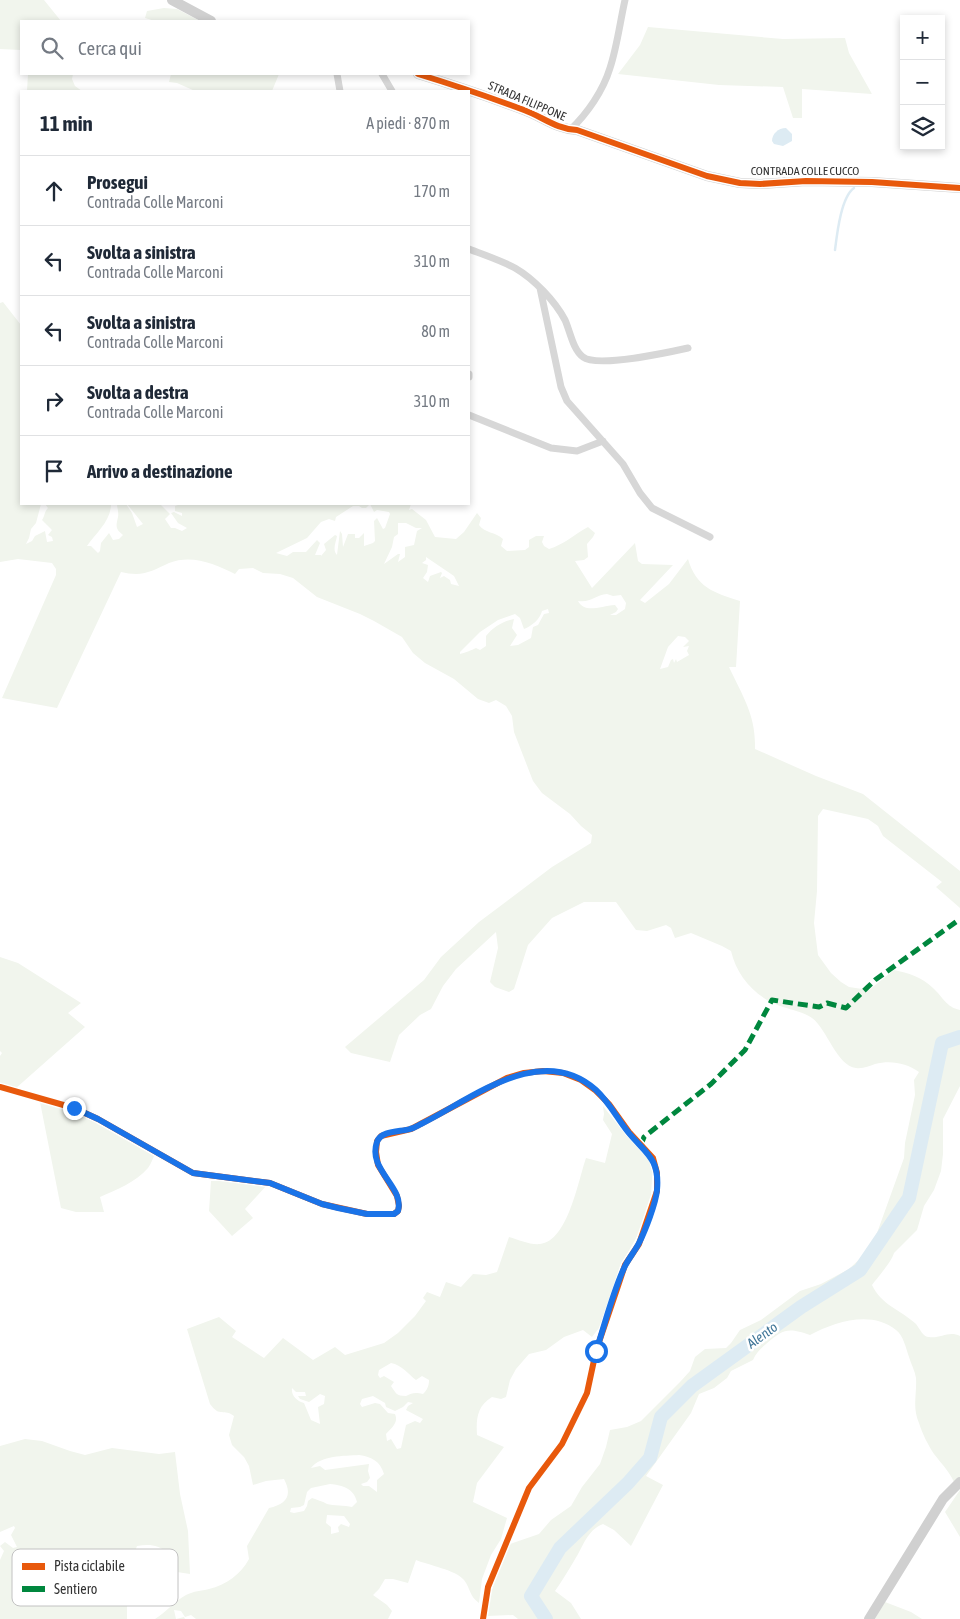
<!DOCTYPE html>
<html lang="it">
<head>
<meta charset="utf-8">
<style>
  body { margin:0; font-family:"Asap Condensed",sans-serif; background:#f6f6f7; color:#1f2937 }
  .controls { position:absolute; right:15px; top:15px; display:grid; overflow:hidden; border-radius:0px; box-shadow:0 2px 8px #0003 }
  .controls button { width:45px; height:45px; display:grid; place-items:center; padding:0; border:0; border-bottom:1px solid #e0e1e3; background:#fff; color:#1f2937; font:25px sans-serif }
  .stop { position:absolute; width:15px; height:15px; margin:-11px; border:4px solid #1a73e8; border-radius:50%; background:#fff }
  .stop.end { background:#1a73e8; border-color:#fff; box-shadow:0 1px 5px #0008 }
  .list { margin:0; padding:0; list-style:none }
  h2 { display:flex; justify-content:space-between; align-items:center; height:65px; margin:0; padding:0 20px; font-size:21px }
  h2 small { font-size:16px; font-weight:400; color:#747a83 }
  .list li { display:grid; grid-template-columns:32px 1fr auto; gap:15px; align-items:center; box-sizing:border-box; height:70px; padding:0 20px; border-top:1px solid #e0e1e3 }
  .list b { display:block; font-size:19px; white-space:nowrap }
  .list p { margin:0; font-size:16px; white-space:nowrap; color:#747a83 }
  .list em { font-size:16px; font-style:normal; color:#747a83 }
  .icon { flex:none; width:28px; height:28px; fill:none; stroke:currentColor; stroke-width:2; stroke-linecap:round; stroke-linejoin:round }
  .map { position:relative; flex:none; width:960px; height:1619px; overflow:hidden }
  .search { position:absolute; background:#fff; box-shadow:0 2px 8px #0003; left:20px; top:20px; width:450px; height:55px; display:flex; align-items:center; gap:12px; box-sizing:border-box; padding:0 18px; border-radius:0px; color:#747a83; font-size:19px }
  .panel { position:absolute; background:#fff; box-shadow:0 2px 8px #0003; left:20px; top:90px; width:450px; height:415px; border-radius:0px }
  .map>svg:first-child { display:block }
  .green { fill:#f1f5ed; fill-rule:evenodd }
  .water { fill:#ddebf3 }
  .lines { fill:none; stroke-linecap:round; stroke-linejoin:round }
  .stream { stroke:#ddebf3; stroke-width:2.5 }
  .river { stroke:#ddebf3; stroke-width:14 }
  .street { stroke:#d7d7d7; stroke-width:7 }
  .secondary { stroke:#d0d0d0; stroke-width:10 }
  .quiet { stroke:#00873e; stroke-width:5; stroke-dasharray:10 5; stroke-linecap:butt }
  .cycleway-casing { stroke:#fff; stroke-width:9 }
  .cycleway { stroke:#e8590c; stroke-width:6 }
  .route { stroke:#1a73e8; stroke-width:6 }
  .labels { text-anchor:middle; stroke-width:5; stroke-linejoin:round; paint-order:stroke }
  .street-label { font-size:12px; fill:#333; stroke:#fff }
  .water-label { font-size:14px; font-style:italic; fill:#3f7597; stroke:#fff }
  .key { fill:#fff; stroke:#c2c2c2; stroke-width:1 }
  .key-label { font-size:14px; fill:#333 }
</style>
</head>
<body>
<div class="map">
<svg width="960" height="1619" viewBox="0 0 960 1619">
  <rect width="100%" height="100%" fill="#fff"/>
  <path class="green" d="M0,0H44L61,21H21V50L0,49Z
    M164,8L177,9L200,21H155L145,18L147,11Z
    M648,27L783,39L845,38L849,53L872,94L802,89V118H793L783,87L719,85L618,74L640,45Z
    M28,74H73L72,79L75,86L82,91H27Z
    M171,74H279L272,91H195L177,83L169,82Z
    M3,302L21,325V504H41L36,523L31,529L29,538L26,544L32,541L35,536L45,531L47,542L53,541L52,537L48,535L52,530L42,520C45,516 44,512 48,508L45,504H111C111,521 96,533 87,546H91L98,553L100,551L101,543L109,533L113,540L119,539L123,535C115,529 116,526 118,517C119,512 117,508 117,504H126L132,513L137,527L143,524L127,504H160L170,514L165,519L171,528H175L182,531L187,528L178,523L171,513L174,512L182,516V513L175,511V506L178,505L176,504H411L409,510L412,509L426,520L435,537L456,539L464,532L477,513L481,518L479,525C484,533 496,532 503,539L501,546L507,551L525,550L529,547V540L536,536H544L542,542L544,546L549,549C563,545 575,534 588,527L595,533L593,537L587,544L588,557L584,560L575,561L592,588L635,543L638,561L642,564L673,565L640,600L645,603L669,584L688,559C696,587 714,593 740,601L736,667H729C743,697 756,715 755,749L816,776L863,794L960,871V908L936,887L942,882L883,836L878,826L868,819L823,809L818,816L817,891L814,923L818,955L831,973L841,982L849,987L869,990L894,970C908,973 922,977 933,988C943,997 946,1007 960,1010V1086L943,1119V1154L941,1171L934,1190L924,1206L917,1230L894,1253C892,1261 878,1277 872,1285C881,1305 901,1310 916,1324C920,1329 923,1337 929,1337C940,1339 949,1330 960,1336V1478L954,1482C949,1471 941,1463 934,1454C928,1445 922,1433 919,1423C912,1407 917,1395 916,1378C915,1371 911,1364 909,1357C906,1348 903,1335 896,1330C871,1310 835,1322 810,1335C788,1327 783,1329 766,1344C760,1349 756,1353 753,1360L731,1371L727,1378L714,1388L699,1394L691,1413L646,1476L663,1485L631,1546L614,1530L603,1524C587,1530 583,1547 574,1561C568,1571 562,1581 555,1591L571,1603L581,1619H518L513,1615L487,1616C489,1590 500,1568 510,1544L539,1534L551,1520L571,1506L582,1487L600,1464L606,1447L610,1430L627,1427L641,1421L680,1382L690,1371L695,1357L705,1349L726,1348L731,1343L740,1330L761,1320L800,1291L821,1284L849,1269L866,1253L877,1233L904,1158L905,1143L915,1095L914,1080L919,1072C906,1063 891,1060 875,1064C869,1066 863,1069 856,1068C837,1066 827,1029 812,1018C804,1012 792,1010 783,1007C757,999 737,977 731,951L722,946L691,933L675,938L671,928L666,925L647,931L636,930L616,902H584L552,918L528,945L514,989L509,992L495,987L490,982L498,948L496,932L456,969L443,986L431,1009L420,1015L399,1035L390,1062L351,1053L345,1047L424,980L441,957L479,922L552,867L591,843L592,835L581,826L570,814L542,793L533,781L514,732L512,716L506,706L496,700L489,703L478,699L454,679L425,663L413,653L402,637L374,621L360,614L317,597L293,578L280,574L263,573L253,568L239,569L235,574C215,564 192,554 169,563C158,568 148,574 136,574C131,574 126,573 121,572L57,708L2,698L56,575V569L52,563L18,559L0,562V303ZM370,504L374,512L377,510L389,512L390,514L385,528L383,529L377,518L374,521L375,541L373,543L364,546V533L359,538H355V534H348L343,547L342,534L340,531L337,555C332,550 336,542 337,536L335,535L324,544L326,550L321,556V555H315L320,543L317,540L306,552H293L287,556L276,553L307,538L321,522L329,519L335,521L336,517L353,506H359L362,508H366ZM398,523H406L416,528H422L417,531L414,545L405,547V557L398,562L400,554H398L384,564L392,547L394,537L398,534ZM426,557L454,576L459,586L451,584L450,580L444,576L440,578L442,573L441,572L430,576L428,582L423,578L427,572L428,565L422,563L426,560ZM607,594L613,596L621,595L626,603L625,609L616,615H610L616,612L618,609L615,605C600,606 585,614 578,601C591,603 595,595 607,594ZM548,609L549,613L544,614L538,625L533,627L531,638L518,645L510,646L517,635L512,628L514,619C503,621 493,627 486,636V646L480,650L476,648C472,650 464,653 460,654V652L480,632L498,620L515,614L520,618L524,629C532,626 540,619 542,611ZM678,636L685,637L689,641L683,647L689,646L687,651L689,655L677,662L676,659L674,663L673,659L671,660L668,667L660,669L668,647Z
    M0,957L18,963L81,1003L68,1013L85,1027L15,1089L0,1085V1056L2,1053L0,1051Z
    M40,1102L79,1113L96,1121L155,1154C153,1158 151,1164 148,1168C136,1182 116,1190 100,1197L104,1212H76L61,1208Z
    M603,1106L626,1135L648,1157L653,1169L652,1179L651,1196L639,1233L622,1263L599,1328L592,1337L583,1330L564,1337L546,1350L529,1354L516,1369L510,1380L506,1397L501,1399L492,1397C477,1406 476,1419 477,1435L504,1447L477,1483L473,1502L507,1518L501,1539L491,1555L482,1579L479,1603C469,1596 471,1589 464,1580C456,1570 428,1565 416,1560L408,1583L393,1579H385L379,1589L373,1595L387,1605L392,1611L388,1619H196L191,1615L185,1617L181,1611L174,1610L176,1619L184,1617L185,1619H155C166,1612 175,1601 186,1595C194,1591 201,1591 209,1589C226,1585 241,1574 249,1559L247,1546L269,1508C286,1504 293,1496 284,1479L266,1481L253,1485L249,1466L244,1457L232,1445L229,1435L234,1416C224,1408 220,1418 210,1404L187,1329L219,1317L236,1331L232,1337L264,1358L283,1338L313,1360L335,1347L345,1355L384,1343L398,1333L415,1316L426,1301L423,1298L427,1292L440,1297L446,1282L461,1287L473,1274L486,1275L497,1272L509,1237C519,1240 530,1245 540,1244C568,1241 578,1181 586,1158L605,1163L612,1134L603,1120L604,1114ZM391,1363C402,1365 408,1374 416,1380L422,1376L429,1380C429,1386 427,1390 423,1394C415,1392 412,1393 406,1396C396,1396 396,1393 391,1386L394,1382L384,1376L380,1378L378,1375L379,1370ZM292,1388L296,1392H305L306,1396H298L300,1399L309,1402L320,1394L325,1396L324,1404L318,1407L320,1424L311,1420L304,1403C297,1401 291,1396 292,1388ZM373,1396L385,1403L386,1407L395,1411L403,1407L408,1402L413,1403L408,1406L406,1410L423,1419L420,1423L415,1421L406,1425L401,1448L397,1449L391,1439L387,1441L386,1434C391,1428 399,1423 395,1414L388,1413L380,1404L375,1403L362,1407L360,1404L362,1399ZM359,1455C372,1457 380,1461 384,1474L377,1480V1492L369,1486H363L361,1484L367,1482L370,1478L368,1471L369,1464L325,1470L320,1466L311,1468C321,1455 344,1456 359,1455ZM330,1484C343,1485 354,1489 357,1502L352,1507C345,1505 333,1506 327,1504C322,1501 317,1500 312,1498L308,1501L307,1506L304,1511L294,1513L290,1512L291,1508L300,1507L304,1505L307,1492L311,1488ZM327,1515L344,1516L350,1524L349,1527L341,1524L338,1527L339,1532L331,1534V1527L326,1523Z
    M211,1181H233L267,1185L245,1209L253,1218L232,1236L209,1211Z
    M25,1439L42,1441L70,1451L85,1455L112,1448L159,1454L175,1452L180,1494L188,1531L190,1574L177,1572C169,1551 161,1542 137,1546L127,1573L130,1588L127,1605V1619H0V1560L4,1551L0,1546L5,1542L13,1548L17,1547L11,1535L15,1528L14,1526L0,1532V1446Z
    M960,1490V1537L945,1512Z
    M885,1602L911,1612L922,1619H875Z"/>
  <path class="water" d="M786,128L792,134V141L783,146L774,144L772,141C772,134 778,128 786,128Z"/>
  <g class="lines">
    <path class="stream" d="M835,250C837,234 841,197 854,188"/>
    <path class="river" d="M546,1619L531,1596L560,1548L628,1483L650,1458L661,1417L692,1386L801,1307L860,1270L909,1198L942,1043L960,1037"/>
    <path class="street" d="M337,74L340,91
      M382,74L392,91
      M570,130C587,114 603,91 610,68C617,47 620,22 625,0
      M469,249C484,255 500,260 515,268C534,279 555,301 565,320C570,331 573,350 583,357C597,368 670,352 688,348
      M540,288L561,387L567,401L623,464L640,493L652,508L710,537
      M469,374V377
      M469,415L551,448L577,451L603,441
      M0,1087L74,1108L98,1119L193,1173L270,1183L322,1204L367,1214H394L398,1211L399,1206L397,1196L378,1165L376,1152L377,1141L381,1136L411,1129L507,1078L524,1073L543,1071L563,1073L581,1080L595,1090L609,1104L629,1132L653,1158L657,1173V1191L639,1244L625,1265L618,1286L596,1351L587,1393L562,1444L529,1488L488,1587L483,1619"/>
    <path class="secondary" d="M172,0L211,21
      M418,74C454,85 489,97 524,110C543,117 556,129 577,130L707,176L740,183L760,184L806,181L872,182L960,188
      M869,1619L943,1499L960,1482"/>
    <path class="quiet" d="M641,1145L644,1137L711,1084L745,1050L772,1000L819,1007L827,1003L846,1008L875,980L960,919"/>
    <defs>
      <path id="cycleway" d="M418,74C454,85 489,97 524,110C543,117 556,129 577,130L707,176L740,183L760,184L806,181L872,182L960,188
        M0,1087L74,1108L98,1119L193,1173L270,1183L322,1204L367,1214H394L398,1211L399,1206L397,1196L378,1165L376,1152L377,1141L381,1136L411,1129L507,1078L524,1073L543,1071L563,1073L581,1080L595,1090L609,1104L629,1132L653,1158L657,1173V1191L639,1244L625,1265L618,1286L596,1351L587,1393L562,1444L529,1488L488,1587L483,1619"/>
    </defs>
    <use href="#cycleway" class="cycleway-casing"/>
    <use href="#cycleway" class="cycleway"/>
  </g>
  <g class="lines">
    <path class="route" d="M74,1108L98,1119L193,1173L270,1183L322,1204L338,1208L367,1214H394L398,1211C405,1187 367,1170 377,1142C381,1130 401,1132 410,1129C414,1128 417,1126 421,1124C472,1099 541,1041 596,1090C609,1102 617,1118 628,1132C645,1153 660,1158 657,1190C656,1203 645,1231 639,1243C635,1251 629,1258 625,1266C613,1291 605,1324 596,1351"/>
  </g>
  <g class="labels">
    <g class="street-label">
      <text transform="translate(527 101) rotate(23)" y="4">STRADA FILIPPONE</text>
      <text x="805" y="175">CONTRADA COLLE CUCCO</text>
    </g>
    <g class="water-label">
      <text transform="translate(762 1335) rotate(-36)" y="5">Alento</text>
    </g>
  </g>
  <rect x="12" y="1549" width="166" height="57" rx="8" class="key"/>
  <rect x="22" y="1563" width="23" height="7" fill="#e8590c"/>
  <rect x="22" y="1586" width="23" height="6" fill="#00873e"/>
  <g class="key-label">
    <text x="54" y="1571">Pista ciclabile</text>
    <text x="54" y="1594">Sentiero</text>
  </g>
</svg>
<div class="controls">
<button>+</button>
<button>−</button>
<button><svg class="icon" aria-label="layers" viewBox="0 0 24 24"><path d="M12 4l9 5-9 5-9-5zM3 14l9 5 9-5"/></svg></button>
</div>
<div class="stop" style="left:596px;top:1351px"></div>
<div class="stop end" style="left:74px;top:1108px"></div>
<div class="search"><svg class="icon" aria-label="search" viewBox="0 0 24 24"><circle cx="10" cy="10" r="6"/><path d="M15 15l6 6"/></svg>Cerca qui</div>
<section class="panel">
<h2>11 min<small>A piedi · 870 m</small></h2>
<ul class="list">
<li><svg class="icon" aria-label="ahead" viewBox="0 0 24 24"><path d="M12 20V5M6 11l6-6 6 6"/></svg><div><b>Prosegui</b><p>Contrada Colle Marconi</p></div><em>170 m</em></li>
<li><svg class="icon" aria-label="left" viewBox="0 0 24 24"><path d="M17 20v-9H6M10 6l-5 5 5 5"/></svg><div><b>Svolta a sinistra</b><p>Contrada Colle Marconi</p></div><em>310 m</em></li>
<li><svg class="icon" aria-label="left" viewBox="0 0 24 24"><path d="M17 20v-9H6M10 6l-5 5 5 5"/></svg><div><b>Svolta a sinistra</b><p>Contrada Colle Marconi</p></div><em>80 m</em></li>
<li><svg class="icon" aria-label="right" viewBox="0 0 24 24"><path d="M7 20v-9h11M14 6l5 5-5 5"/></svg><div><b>Svolta a destra</b><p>Contrada Colle Marconi</p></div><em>310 m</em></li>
<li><svg class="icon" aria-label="arrive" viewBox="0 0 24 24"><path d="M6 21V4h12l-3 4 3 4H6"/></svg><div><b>Arrivo a destinazione</b></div></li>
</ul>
</section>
</div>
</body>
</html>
